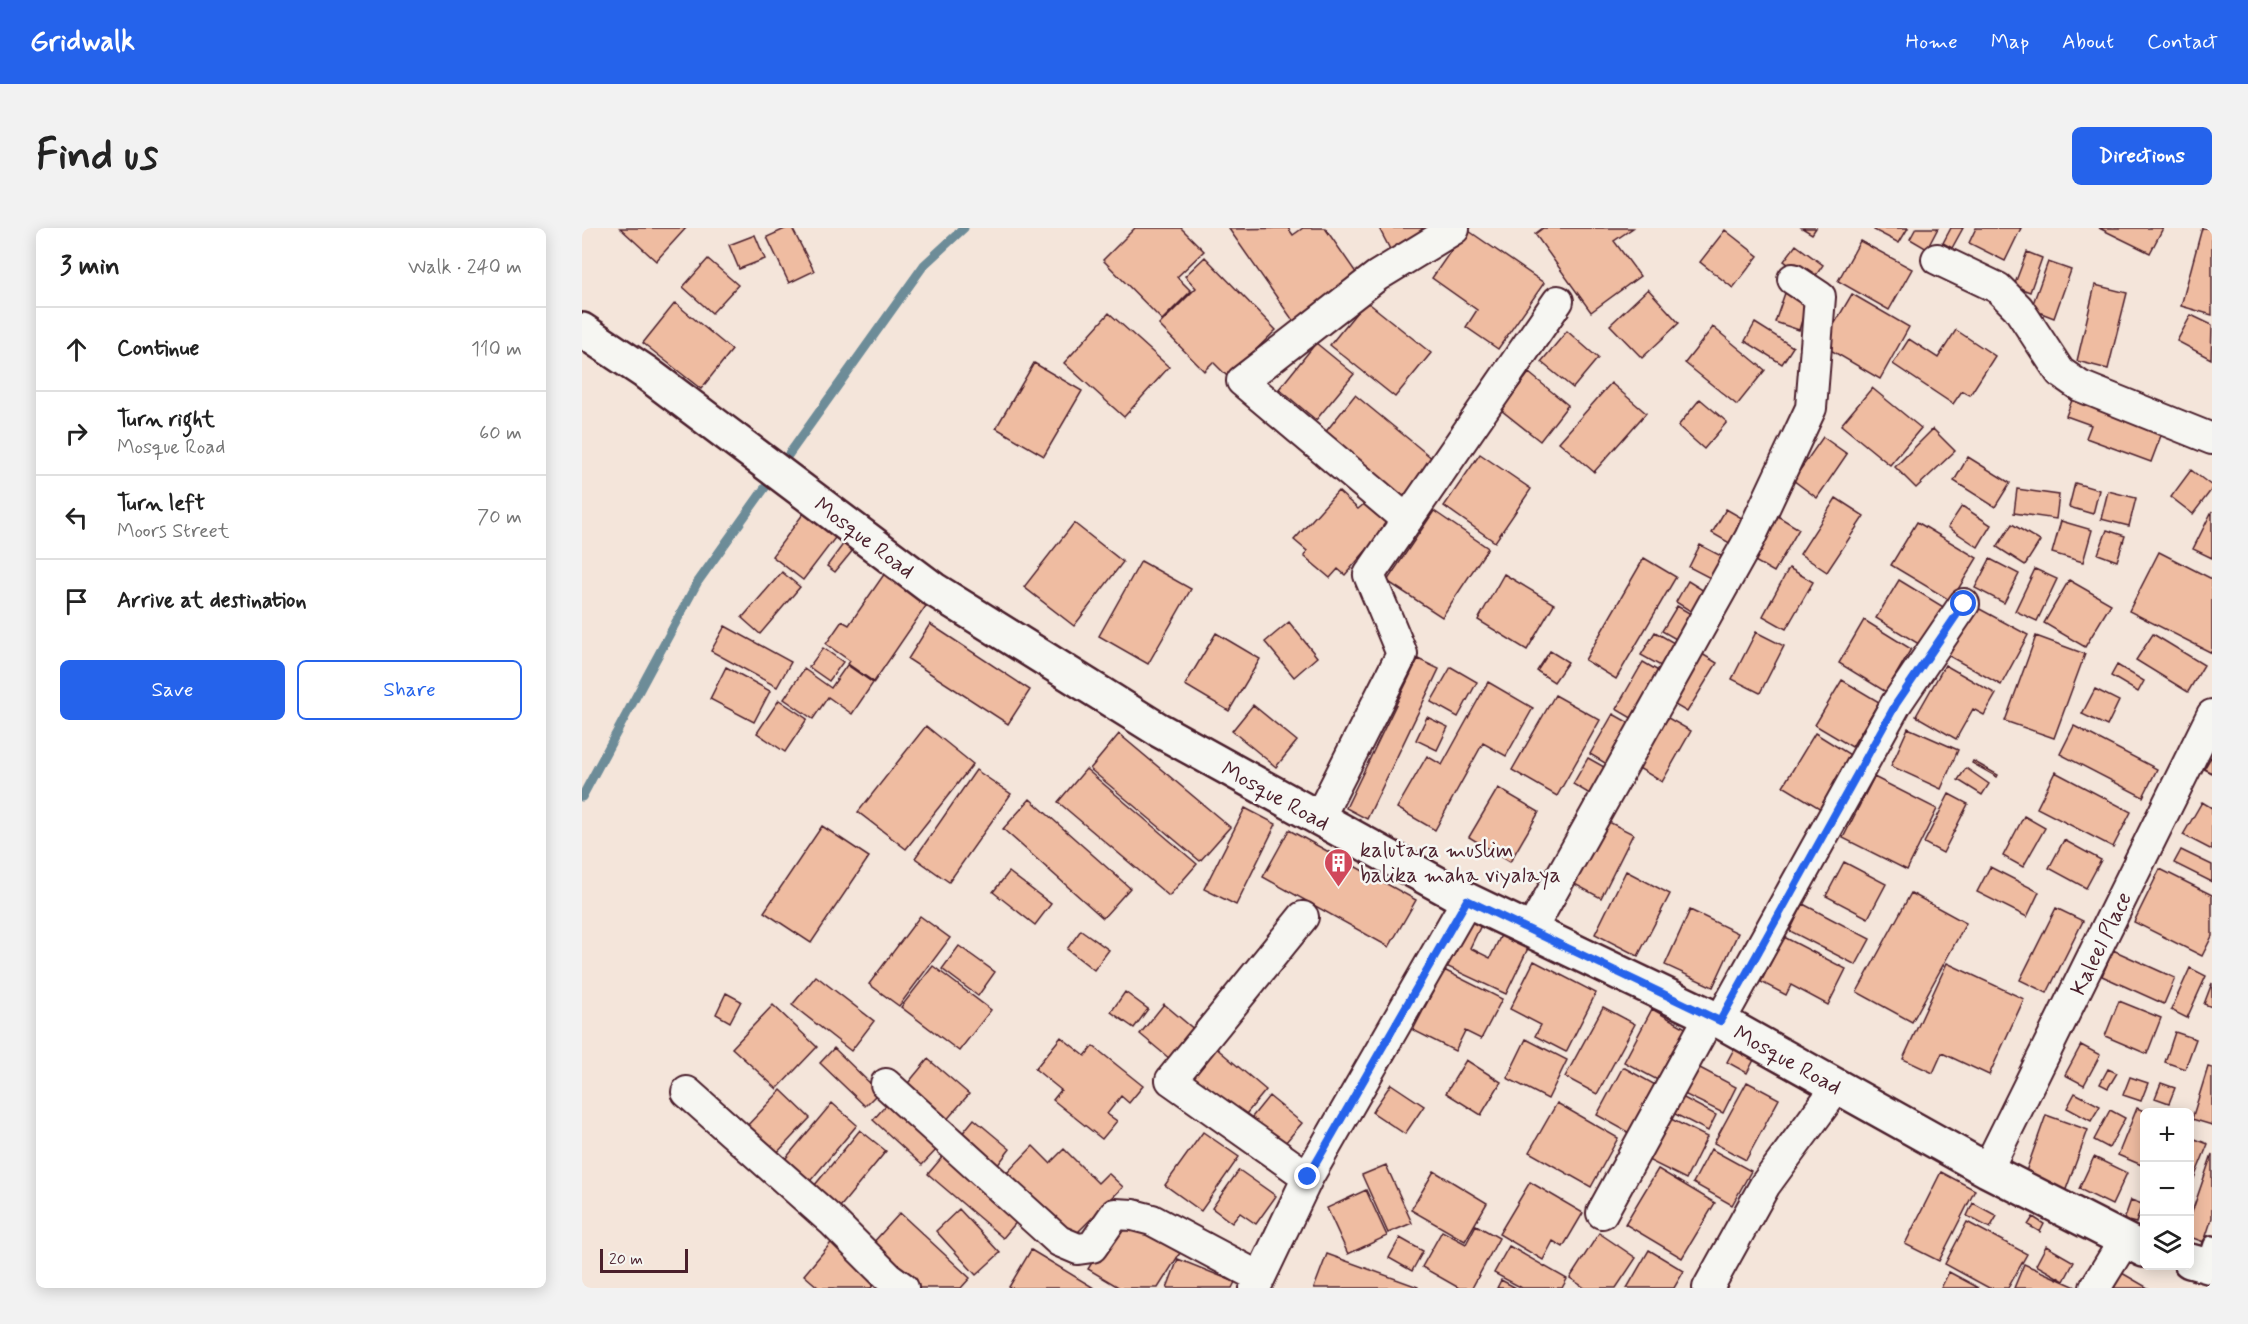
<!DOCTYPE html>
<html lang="en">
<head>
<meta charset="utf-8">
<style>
  body { margin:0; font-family:Mynerve,sans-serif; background:#f2f2f2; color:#222 }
  .controls { position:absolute; right:18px; bottom:18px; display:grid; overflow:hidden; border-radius:9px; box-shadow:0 3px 15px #0003 }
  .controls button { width:54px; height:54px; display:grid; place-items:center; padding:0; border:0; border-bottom:2px solid #e0e0e0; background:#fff; color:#222; font:30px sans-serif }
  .scale { position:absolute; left:18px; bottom:15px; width:88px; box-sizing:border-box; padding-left:6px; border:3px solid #4a1f2b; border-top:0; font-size:16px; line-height:21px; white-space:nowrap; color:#4a1f2b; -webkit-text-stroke:4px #f6f6f2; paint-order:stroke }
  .stop { position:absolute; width:18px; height:18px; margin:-14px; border:4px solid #2563eb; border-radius:50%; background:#fff }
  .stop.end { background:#2563eb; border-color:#fff; box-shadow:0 2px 6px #0008 }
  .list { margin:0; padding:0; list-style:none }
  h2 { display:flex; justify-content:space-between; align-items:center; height:78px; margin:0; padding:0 24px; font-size:26px }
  h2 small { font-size:20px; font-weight:400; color:#767676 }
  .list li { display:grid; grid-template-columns:39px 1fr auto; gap:18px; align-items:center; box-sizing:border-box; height:84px; padding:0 24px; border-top:2px solid #e0e0e0 }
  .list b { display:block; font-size:22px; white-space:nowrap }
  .list p { margin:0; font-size:20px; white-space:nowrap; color:#767676 }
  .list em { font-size:20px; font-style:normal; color:#767676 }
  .actions { display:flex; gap:12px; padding:18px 24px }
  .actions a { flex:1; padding:14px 0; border:2px solid #2563eb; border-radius:9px; text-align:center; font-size:21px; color:#2563eb }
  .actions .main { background:#2563eb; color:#fff }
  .icon { flex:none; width:33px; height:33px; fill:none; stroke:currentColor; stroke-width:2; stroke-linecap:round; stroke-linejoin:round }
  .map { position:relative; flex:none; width:1630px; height:1060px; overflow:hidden; border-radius:9px }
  header { display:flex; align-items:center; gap:36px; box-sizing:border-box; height:84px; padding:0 30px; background:#2563eb; color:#fff }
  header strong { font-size:28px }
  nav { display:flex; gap:33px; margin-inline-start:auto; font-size:21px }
  .intro { display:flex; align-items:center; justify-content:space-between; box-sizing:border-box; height:144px; padding:0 36px }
  h1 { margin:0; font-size:42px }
  .button { padding:15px 27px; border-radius:9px; background:#2563eb; color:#fff; font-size:21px; font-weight:700 }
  main { display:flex; gap:36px; padding:0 36px }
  aside { flex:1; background:#fff; border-radius:9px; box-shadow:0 3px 15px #0003 }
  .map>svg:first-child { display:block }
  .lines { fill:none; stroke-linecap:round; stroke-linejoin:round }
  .stream { stroke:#6d8c98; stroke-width:9 }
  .building { fill:#efbca1; stroke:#4a1f2b; stroke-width:1.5 }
  .service-casing { stroke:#4a1f2b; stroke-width:20 }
  .minor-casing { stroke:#4a1f2b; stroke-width:34 }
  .tertiary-casing { stroke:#4a1f2b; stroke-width:38 }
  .service { stroke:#f6f6f2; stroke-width:15 }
  .minor { stroke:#f6f6f2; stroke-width:30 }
  .tertiary { stroke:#f6f6f2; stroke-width:33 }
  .route { stroke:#2563eb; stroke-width:8 }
  .labels { text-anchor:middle; stroke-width:5; stroke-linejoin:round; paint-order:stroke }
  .street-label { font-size:22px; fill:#4a1f2b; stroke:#f6f6f2 }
  .poi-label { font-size:22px; fill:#4a1f2b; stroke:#f6f6f2; text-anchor:start }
</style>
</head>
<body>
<header>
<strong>Gridwalk</strong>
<nav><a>Home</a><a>Map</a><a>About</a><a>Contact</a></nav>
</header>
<div class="intro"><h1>Find us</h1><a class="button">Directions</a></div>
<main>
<aside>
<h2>3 min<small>Walk · 240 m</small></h2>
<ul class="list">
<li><svg class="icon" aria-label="ahead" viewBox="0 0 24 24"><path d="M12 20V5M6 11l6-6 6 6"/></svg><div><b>Continue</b></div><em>110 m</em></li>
<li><svg class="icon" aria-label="right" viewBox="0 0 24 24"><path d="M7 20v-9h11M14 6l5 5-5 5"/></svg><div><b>Turn right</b><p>Mosque Road</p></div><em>60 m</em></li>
<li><svg class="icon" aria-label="left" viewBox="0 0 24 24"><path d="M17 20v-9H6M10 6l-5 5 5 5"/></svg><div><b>Turn left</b><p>Moors Street</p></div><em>70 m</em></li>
<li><svg class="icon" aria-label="arrive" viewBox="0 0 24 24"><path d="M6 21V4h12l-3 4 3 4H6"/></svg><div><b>Arrive at destination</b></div></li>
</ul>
<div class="actions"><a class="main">Save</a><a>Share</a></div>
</aside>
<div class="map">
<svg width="1630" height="1060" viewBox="0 0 1630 1060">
  <rect width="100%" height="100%" fill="#f4e5da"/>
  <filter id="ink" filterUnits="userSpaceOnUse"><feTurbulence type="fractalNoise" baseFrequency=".0167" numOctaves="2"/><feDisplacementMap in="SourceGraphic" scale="12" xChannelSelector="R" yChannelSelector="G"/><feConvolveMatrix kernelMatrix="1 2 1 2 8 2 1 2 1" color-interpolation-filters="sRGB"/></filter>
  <g filter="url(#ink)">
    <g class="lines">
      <path class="stream" d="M0,569L115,355L342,37L382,0"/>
    </g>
    <path class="building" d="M38,0H104L74,33Z
      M205,0H210L232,43L207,55L185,9Z
      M553,0H599L622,23L595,49L609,63L580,92L521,32Z
      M706,0L711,7L721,0H743L777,49L712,94L647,1Z
      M797,0H840L845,9L811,27Z
      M961,0H1051L1032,13L1058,48L1009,84L953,6Z
      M1220,0H1234L1230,6Z
      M1293,0H1326L1317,15L1292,2Z
      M1334,0H1356L1345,21L1328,11Z
      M1369,0H1381L1370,20L1361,15Z
      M1394,0H1439L1423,33L1387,15Z
      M1517,0H1581L1568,25Z
      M1620,0H1630V87L1599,78Z
      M884,1L962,55L916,121L884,99L895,82L850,50Z
      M1143,2L1176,28L1151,60L1118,34Z
      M173,7L183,31L157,41L147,17Z
      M1278,13L1330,41L1307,82L1256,53Z
      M1214,17L1241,37L1230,53L1202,33Z
      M1445,24L1460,30L1448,64L1432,58Z
      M623,29L694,102L646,149L631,134L622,143L577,97L614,60L603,48Z
      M126,31L156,57L130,85L101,59Z
      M1466,34L1489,42L1472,90L1449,81Z
      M1513,57L1545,65L1526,141L1495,133Z
      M1066,61L1097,95L1060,130L1028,97Z
      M1203,65L1226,72L1217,102L1193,94Z
      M1270,66L1327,99L1298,151L1240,117Z
      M784,73L849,125L813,169L748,117Z
      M93,75L150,122L119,161L61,115Z
      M527,85L587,139L542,189L482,135Z
      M1609,87L1630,97L1629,131L1595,113Z
      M1173,95L1211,119L1200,136L1163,113Z
      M1131,99L1183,142L1155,177L1103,135Z
      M1374,102L1413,128L1388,167L1380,163L1371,176L1311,136L1327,111L1356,130Z
      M985,103L1016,130L991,160L959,134Z
      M734,115L772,146L734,192L697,161Z
      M452,135L500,163L462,228L414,200Z
      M947,145L986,177L958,213L919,182Z
      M1029,155L1064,185L1012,244L977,214Z
      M1290,160L1339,200L1308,237L1259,197Z
      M1493,164L1583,197L1569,234L1504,210L1509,197L1484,188Z
      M773,167L857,236L822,279L738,211Z
      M1118,171L1145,194L1122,221L1096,198Z
      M1351,201L1373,223L1334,260L1313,239Z
      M1241,209L1265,226L1235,270L1211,252Z
      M898,226L949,261L913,314L862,278Z
      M1386,229L1428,255L1413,279L1372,253Z
      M1609,242L1630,258V261L1611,286L1589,269Z
      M1493,255L1517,262L1511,286L1487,279Z
      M1435,261L1477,267L1474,291L1432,285Z
      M756,263L776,281L782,276L806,297L763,347L756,341L748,350L722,328L725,323L712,312Z
      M1526,263L1554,270L1547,298L1519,291Z
      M1254,270L1282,288L1245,344L1218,326Z
      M1380,278L1409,297L1396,319L1366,299Z
      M1144,281L1165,293L1151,317L1130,305Z
      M224,282L256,306L221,352L190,328Z
      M852,283L906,320L860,389L805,353Z
      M1630,283V330L1611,321Z
      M1189,284L1217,301L1192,344L1164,328Z
      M1479,293L1510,302L1501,334L1470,325Z
      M1335,294L1395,330L1369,373L1309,337Z
      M492,295L541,334L492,398L442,359Z
      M1430,296L1458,313L1443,337L1415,319Z
      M1525,302L1543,308L1535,333L1516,326Z
      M262,315L271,322L253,344L245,338Z
      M1118,317L1143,330L1132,352L1107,339Z
      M1577,324L1630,351V425L1547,383Z
      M1062,330L1094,349L1034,451L1003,432Z
      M1408,331L1437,346L1422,375L1393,360Z
      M559,333L609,361L566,436L517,408Z
      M1207,340L1231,354L1204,401L1181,388Z
      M1453,341L1475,351L1455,393L1433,383Z
      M200,344L218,359L178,406L160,390Z
      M303,345L346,375L292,454L266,436L268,433L244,416L260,393L267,397Z
      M922,346L972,376L945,422L896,392Z
      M1317,352L1363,380L1340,418L1294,390Z
      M1487,352L1529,376L1503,419L1462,395Z
      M1106,353L1127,366L1115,387L1094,374Z
      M1095,378L1116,390L1101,415L1080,403Z
      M1394,379L1446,407L1419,457L1367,428Z
      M1282,392L1329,421L1304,464L1257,435Z
      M707,394L735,429L712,449L683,414Z
      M348,396L448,462L426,496L326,431Z
      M143,398L209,434L195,459L129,423Z
      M1073,404L1099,419L1086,442L1059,427Z
      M1174,404L1202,418L1178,465L1150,451Z
      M634,405L678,431L647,483L603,457Z
      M1571,406L1622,437L1606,464L1554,432Z
      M1454,408L1503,426L1472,510L1423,493Z
      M241,420L261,434L247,453L227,439Z
      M1110,420L1135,435L1105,484L1081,470Z
      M968,423L986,434L972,454L955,443Z
      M836,431L857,441L785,591L764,580Z
      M1061,434L1085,448L1058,495L1034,481Z
      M265,437L291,455L270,486L246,469L231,491L202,471L222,441L249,460Z
      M1363,437L1414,466L1402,487L1391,481L1374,511L1334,488Z
      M1535,437L1562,453L1556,464L1529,448Z
      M144,439L188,463L172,494L128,471Z
      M869,439L895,454L876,489L849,474Z
      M1260,452L1297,474L1270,519L1233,497Z
      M906,454L951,480L924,528L901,515L853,602L815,580L845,528L860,537Z
      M1513,461L1537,473L1525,498L1500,486Z
      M973,467L1018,492L975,568L930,542Z
      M197,472L225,491L203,524L175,505Z
      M671,477L715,513L694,539L650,503Z
      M1031,486L1056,500L1033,541L1008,526Z
      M1079,486L1109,503L1080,554L1050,536Z
      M845,489L866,499L855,522L834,512Z
      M344,498L391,536L324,621L276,584Z
      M1492,498L1575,541L1561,569L1478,526Z
      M1326,500L1376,522L1359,561L1309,538Z
      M1233,505L1270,528L1239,581L1201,558Z
      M537,506L648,599L618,633L508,541Z
      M1629,529L1630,530V545L1622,541Z
      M1006,530L1031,544L1016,571L991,556Z
      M1391,533L1416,547L1415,549L1390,535Z
      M1384,540L1407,556L1400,567L1376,552Z
      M504,541L615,636L587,668L476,574Z
      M394,542L429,566L367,654L333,630Z
      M1473,544L1549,584L1531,619L1455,580Z
      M1292,549L1355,581L1325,642L1261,610Z
      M916,560L957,584L928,634L887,609Z
      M1367,566L1386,576L1361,625L1342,615Z
      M448,571L548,660L521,690L421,601Z
      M1620,574L1630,580V622L1601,607Z
      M663,580L694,596L654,677L622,661Z
      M1442,588L1463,600L1441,639L1421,628Z
      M1017,589L1051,606L1019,670L985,652Z
      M240,598L287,629L229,715L182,684Z
      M707,602L834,672L807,719L681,649Z
      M1482,612L1519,632L1504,660L1467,640Z
      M1599,622L1630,637V654L1592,635Z
      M1262,634L1304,656L1286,690L1244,668Z
      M1408,639L1457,664L1445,689L1395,664Z
      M1578,641L1630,667V708L1620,728L1552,694Z
      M1044,643L1088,666L1056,728L1013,706Z
      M427,644L469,676L453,697L411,664Z
      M1329,665L1384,695L1330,794L1275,764Z
      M1221,676L1288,711L1274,737L1208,703Z
      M1474,680L1501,693L1465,765L1438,752Z
      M1108,682L1156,705L1131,759L1083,737Z
      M889,685L902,691L888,720L908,730L922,701L949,714L924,766L864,738Z
      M338,688L368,710L317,778L287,756Z
      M499,702L527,722L512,742L485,721Z
      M1202,709L1264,741L1246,777L1209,757L1204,767L1179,754Z
      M377,718L413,744L396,768L360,741Z
      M1531,722L1593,750L1582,776L1520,748Z
      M952,733L1014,765L984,824L953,808L959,797L928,781Z
      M1365,735L1442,771L1407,847L1360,825L1351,845L1321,831Z
      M351,738L409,782L377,823L319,779Z
      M1608,740L1624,748L1605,790L1589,782Z
      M862,742L920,771L899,811L883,803L873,823L831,802Z
      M234,748L292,793L269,823L210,777Z
      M1630,755V779L1622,776Z
      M543,764L566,781L552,800L529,784Z
      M144,765L159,773L148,794L134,786Z
      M1537,773L1579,790L1565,826L1523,808Z
      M582,776L684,862L660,891L558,806Z
      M191,777L235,819L195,861L150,820Z
      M1021,779L1053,796L1015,866L983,849Z
      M1070,781L1109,803L1081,855L1042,834Z
      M1593,804L1614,811L1603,841L1583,834Z
      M479,809L503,828L511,818L561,858L547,875L539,868L525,886L535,893L520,911L471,872L479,862L453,841Z
      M944,811L985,832L966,871L925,850Z
      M1499,817L1518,827L1502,857L1483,847Z
      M1153,819L1173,830L1165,845L1145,834Z
      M252,820L297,864L283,878L238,835Z
      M346,831L387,866L362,895L322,860Z
      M884,832L919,854L899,887L864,865Z
      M1041,839L1077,859L1051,907L1015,887Z
      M1116,839L1154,859L1141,885L1102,866Z
      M1626,839L1630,840V897L1610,891Z
      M1526,841L1535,845L1526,860L1518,856Z
      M1548,849L1566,855L1559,873L1541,867Z
      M1165,854L1197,871L1164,932L1132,915Z
      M1579,855L1593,860L1587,875L1573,870Z
      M809,856L842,878L823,906L790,884Z
      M199,862L228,890L191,929L162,901Z
      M1493,865L1518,878L1509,893L1485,880Z
      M687,868L720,895L698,921L666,894Z
      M1098,868L1134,887L1126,903L1089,884Z
      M250,875L275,897L224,958L199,936Z
      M306,875L356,920L340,937L291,892Z
      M975,875L1036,910L1009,959L947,924Z
      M1555,880L1564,884H1562V938L1536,927Z
      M1528,882L1543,890L1527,920L1512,912Z
      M1464,887L1506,902L1483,964L1442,949Z
      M1083,888L1125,909L1104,951L1062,930Z
      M392,891L428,921L415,938L378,908Z
      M278,902L304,923L254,984L228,963Z
      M621,904L657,929L619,983L583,957Z
      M1613,911L1626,916L1608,960V925Z
      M451,918L468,935L482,921L516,955L526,945L541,959L487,1013L422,948Z
      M1129,921L1169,943L1150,977L1111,955Z
      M1630,926V990L1622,1014L1608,1009V990Z
      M362,927L437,991L421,1010L346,946Z
      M1512,929L1545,945L1530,977L1497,961Z
      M804,937L830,995L806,1005L780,947Z
      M1076,941L1133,975L1100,1030L1043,996Z
      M657,942L694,968L674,996L658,985L650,995L630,980Z
      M852,943L905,975L883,1013L829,982Z
      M1359,944L1393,962L1357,1033L1323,1016Z
      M948,954L1001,985L981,1019L971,1013L961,1032L917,1006Z
      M784,962L805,1008L766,1026L745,980Z
      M1549,972L1560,976L1554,995L1542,992Z
      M1391,975L1415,988L1408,1000L1385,988Z
      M377,981L418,1025L394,1047L354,1003Z
      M318,985L388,1050L379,1060H336L289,1017Z
      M538,989L598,1025L576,1060H538L506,1041Z
      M1451,989L1462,996L1458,1004L1446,997Z
      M1385,994L1445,1026L1426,1060H1407L1363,1036Z
      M894,997L917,1010L890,1060H877L840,1039L860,1003L884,1016Z
      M1017,1005L1054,1030L1034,1060H1003L988,1050Z
      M253,1010L298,1048L289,1060H237L222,1047Z
      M818,1010L841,1023L830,1043L807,1030Z
      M927,1018L985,1051L980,1060H940L912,1045Z
      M1464,1018L1492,1034L1482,1053L1454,1037Z
      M449,1022L512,1060H429L427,1059Z
      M1067,1022L1102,1043L1092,1060H1045Z
      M745,1026L836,1059V1060H732Z
      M596,1031L653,1054L650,1060H585Z
      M1442,1036L1496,1060H1432Z
      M1533,1041L1566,1060H1522Z
      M1367,1044L1397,1060H1359Z
      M919,1052L934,1060H915Z"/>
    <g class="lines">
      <defs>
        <path id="service" d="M1623,1037L1630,1016"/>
        <path id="minor" d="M1355,31L1416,60L1436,80L1478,144L1498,158L1630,211
          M825,292L660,153L795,48L872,1
          M737,590L820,426L787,347L976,73
          M721,689L589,852L726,949
          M949,702L1168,310L1229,180L1238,69L1211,51
          M1138,793L1314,476L1382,376
          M304,856L477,1013L496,1021L510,1019L533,986L551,987L570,992L677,1049
          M105,864L250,993L306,1049L321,1060
          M1405,942L1630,487
          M1020,985L1128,788
          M673,1060L726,949L885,672
          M1126,1060L1183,957L1255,859
          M1513,1060L1542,1013"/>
        <path id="tertiary" d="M0,102L63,144L351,361L577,502L885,672L1138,793L1405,942L1562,1022
          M1608,1033L1630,1039"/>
      </defs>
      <use href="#service" class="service-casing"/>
      <use href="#minor" class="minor-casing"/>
      <use href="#tertiary" class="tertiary-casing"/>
      <use href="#service" class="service"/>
      <use href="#minor" class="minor"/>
      <use href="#tertiary" class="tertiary"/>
    </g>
  </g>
  <g class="lines" filter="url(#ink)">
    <path class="route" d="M726,949L885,672L1138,793L1314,476L1382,376"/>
  </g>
  <defs>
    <symbol id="building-pin" viewBox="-11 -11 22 30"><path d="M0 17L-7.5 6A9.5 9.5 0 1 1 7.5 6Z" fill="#d1495b" stroke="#f6f6f2"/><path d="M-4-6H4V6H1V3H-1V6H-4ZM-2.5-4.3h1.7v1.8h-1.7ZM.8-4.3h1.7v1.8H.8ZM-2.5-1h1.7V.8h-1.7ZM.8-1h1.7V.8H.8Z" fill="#fff"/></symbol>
  </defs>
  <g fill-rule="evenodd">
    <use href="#building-pin" x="740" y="618" width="33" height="45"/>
  </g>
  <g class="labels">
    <g class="street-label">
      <text transform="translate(283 309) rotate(37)" y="8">Mosque Road</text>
      <text transform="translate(694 567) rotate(29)" y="8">Mosque Road</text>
      <text transform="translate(1518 715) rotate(-64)" y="8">Kaleel Place</text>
      <text transform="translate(1206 831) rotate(29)" y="8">Mosque Road</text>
    </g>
    <g class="poi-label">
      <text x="778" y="629">kalutara muslim<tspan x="778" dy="25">balika maha viyalaya</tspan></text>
    </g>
  </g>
</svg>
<div class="controls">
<button>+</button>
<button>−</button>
<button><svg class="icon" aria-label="layers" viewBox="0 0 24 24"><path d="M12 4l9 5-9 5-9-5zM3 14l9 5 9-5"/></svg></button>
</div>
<div class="scale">20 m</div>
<div class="stop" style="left:1382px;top:376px"></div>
<div class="stop end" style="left:726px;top:949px"></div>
</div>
</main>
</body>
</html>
